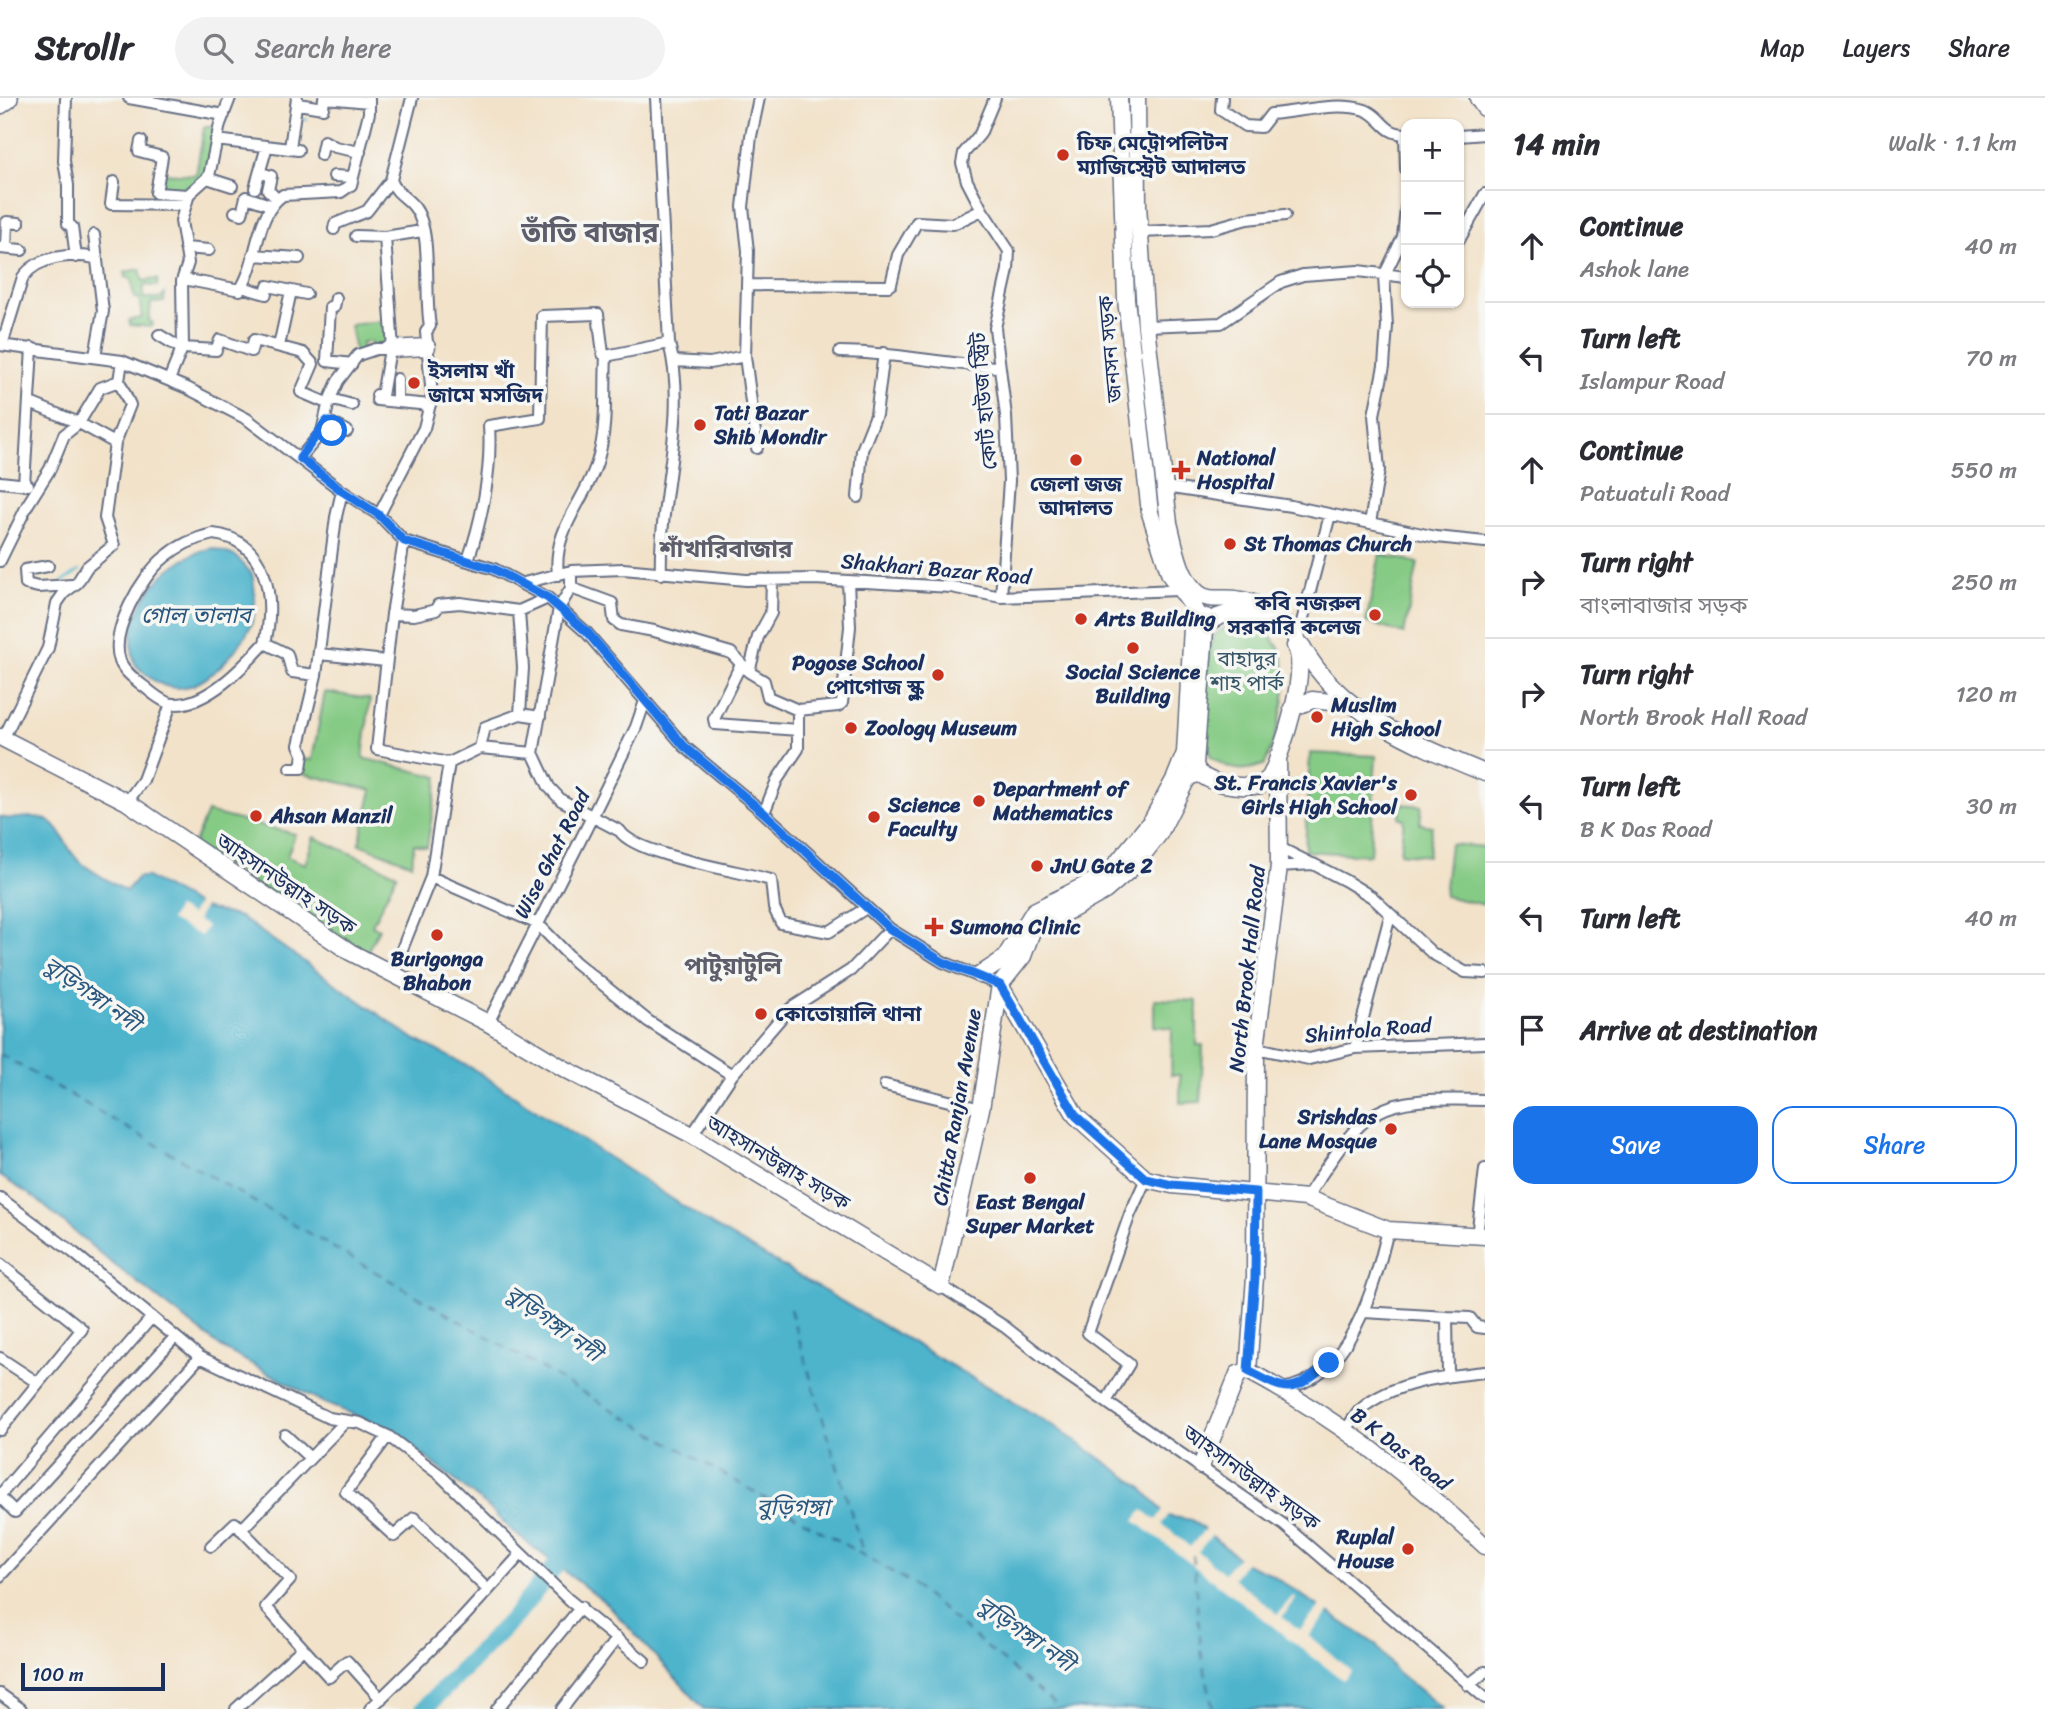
<!DOCTYPE html>
<html lang="en">
<head>
<meta charset="utf-8">
<style>
  body { margin:0; font-family:Sriracha,"Noto Sans Bengali",sans-serif; background:#f2f2f3; color:#2b2b33 }
  .controls { position:absolute; right:21px; top:21px; display:grid; overflow:hidden; border-radius:14px; box-shadow:0 2px 5px #0004 }
  .controls button { width:63px; height:63px; display:grid; place-items:center; padding:0; border:0; border-bottom:2px solid #e1e1e2; background:#fff; color:#2b2b33; font:35px sans-serif }
  .scale { position:absolute; left:21px; bottom:18px; width:144px; box-sizing:border-box; padding-left:7px; border:4px solid #1b2f5e; border-top:0; font-size:19px; line-height:24px; white-space:nowrap; color:#1b2f5e; -webkit-text-stroke:5px #f6f6f2; paint-order:stroke }
  .stop { position:absolute; width:21px; height:21px; margin:-16px; border:5px solid #1a73e8; border-radius:50%; background:#fff }
  .stop.end { background:#1a73e8; border-color:#fff; box-shadow:0 2px 7px #0008 }
  .list { margin:0; padding:0; list-style:none }
  h2 { display:flex; justify-content:space-between; align-items:center; height:91px; margin:0; padding:0 28px; font-size:30px }
  h2 small { font-size:23px; font-weight:400; color:#7c7c81 }
  .list li { display:grid; grid-template-columns:46px 1fr auto; gap:21px; align-items:center; box-sizing:border-box; height:112px; padding:0 28px; border-top:2px solid #e1e1e2 }
  .list b { display:block; font-size:26px; white-space:nowrap }
  .list p { margin:0; font-size:23px; white-space:nowrap; color:#7c7c81 }
  .list em { font-size:23px; font-style:normal; color:#7c7c81 }
  .actions { display:flex; gap:14px; padding:21px 28px }
  .actions a { flex:1; padding:16px 0; border:2px solid #1a73e8; border-radius:21px; text-align:center; font-size:24px; color:#1a73e8 }
  .actions .main { background:#1a73e8; color:#fff }
  .icon { flex:none; width:38px; height:38px; fill:none; stroke:currentColor; stroke-width:2; stroke-linecap:round; stroke-linejoin:round }
  .map { position:relative; flex:none; width:1485px; height:1611px; overflow:hidden }
  header { display:flex; align-items:center; gap:42px; box-sizing:border-box; height:98px; padding:0 35px; background:#fff; border-bottom:2px solid #e1e1e2 }
  header strong { font-size:33px }
  nav { display:flex; gap:38px; margin-inline-start:auto; font-size:24px }
  .search { width:490px; height:63px; background:#f2f2f3; display:flex; align-items:center; gap:18px; box-sizing:border-box; padding:0 24px; border-radius:38px; color:#7c7c81; font-size:26px }
  main { display:flex }
  aside { flex:1; background:#fff }
  .map>svg:first-child { display:block }
  .green { fill:#86cb85; stroke:#507d72; stroke-width:2 }
  .water { fill:#4db4cc; stroke:#347295; stroke-width:2 }
  .pier { fill:#f2e2c9 }
  .lines { fill:none; stroke-linecap:round; stroke-linejoin:round }
  .stream { stroke:#4db4cc; stroke-width:2.5 }
  .river { stroke:#4db4cc; stroke-width:18 }
  .ferry { stroke:#2a577f; stroke-width:2; stroke-dasharray:9 7; stroke-linecap:butt }
  .street-casing { stroke:#666e83; stroke-width:14 }
  .secondary-casing { stroke:#666e83; stroke-width:19 }
  .primary-casing { stroke:#666e83; stroke-width:21 }
  .highway-casing { stroke:#666e83; stroke-width:24 }
  .street { stroke:#fff; stroke-width:10 }
  .secondary { stroke:#fff; stroke-width:16 }
  .primary { stroke:#fff; stroke-width:18 }
  .highway { stroke:#fff; stroke-width:21 }
  .route { stroke:#1a73e8; stroke-width:9 }
  .poi-dot { fill:#c8321e; stroke:#f6f6f2; stroke-width:2.5 }
  .labels { text-anchor:middle; stroke-width:7; stroke-linejoin:round; paint-order:stroke }
  .poi-label { font-size:21px; font-weight:bold; fill:#1b2f5e; stroke:#f6f6f2; text-anchor:start }
  .street-label { font-size:21px; fill:#1b2f5e; stroke:#f6f6f2 }
  .park-label { font-size:21px; fill:#365668; stroke:#f6f6f2 }
  .water-label { font-size:23px; font-style:italic; fill:#2a577f; stroke:#f6f6f2 }
  .quarter-label { font-size:24px; font-weight:bold; fill:#5e5d6b; stroke:#f6f6f2 }
  .district-label { font-size:28px; font-weight:bold; fill:#5e5d6b; stroke:#f6f6f2 }
</style>
</head>
<body>
<header>
<strong>Strollr</strong>
<div class="search"><svg class="icon" aria-label="search" viewBox="0 0 24 24"><circle cx="10" cy="10" r="6"/><path d="M15 15l6 6"/></svg>Search here</div>
<nav><a>Map</a><a>Layers</a><a>Share</a></nav>
</header>
<main>
<div class="map">
<svg width="1485" height="1611" viewBox="0 0 1485 1611">
  <rect width="100%" height="100%" fill="#f6f6f2"/>
  <filter id="ink" filterUnits="userSpaceOnUse"><feTurbulence type="fractalNoise" baseFrequency=".0143" numOctaves="2"/><feDisplacementMap in="SourceGraphic" scale="14" xChannelSelector="R" yChannelSelector="G"/><feConvolveMatrix kernelMatrix="1 2 1 2 8 2 1 2 1" color-interpolation-filters="sRGB"/></filter>
  <filter id="wash" filterUnits="userSpaceOnUse"><feTurbulence type="fractalNoise" baseFrequency=".00686" numOctaves="4" result="noise"/><feDisplacementMap in="SourceGraphic" scale="28" xChannelSelector="R" yChannelSelector="G"/><feGaussianBlur stdDeviation="1.57" result="paint"/><feColorMatrix in="noise" values="0 0 0 0 0 0 0 0 0 0 0 0 0 0 0 0 0 1.4 0 .05"/><feComposite in="paint" operator="in"/></filter>
  <g filter="url(#wash)">
    <rect width="100%" height="100%" fill="#f2e2c9"/>
    <path class="green" d="M204,29H216L208,74L186,95L160,93L163,75L196,77Z
      M140,171L143,183L158,181L157,188L144,187L143,200H161L165,196L164,204L151,205L149,223L153,225L152,229L130,227L129,222L142,220L139,200H134L131,180H126L125,174Z
      M389,222L392,250L371,252V244H362V253L356,259L350,227Z
      M1380,456L1418,465L1404,536L1366,524Z
      M1238,526C1246,528 1258,529 1264,533C1303,560 1279,631 1265,666C1244,675 1228,673 1210,658C1206,638 1203,556 1214,538C1219,531 1230,528 1238,526Z
      M325,594L370,601L363,660L438,679L427,749L414,746L412,766L359,746L372,692L300,675L303,661L312,662Z
      M1310,655L1376,658L1370,757L1305,753Z
      M1401,706L1422,708L1420,726L1432,728L1428,758L1400,755L1404,721L1399,720Z
      M207,714L295,736L287,759L305,766L314,739L397,776L372,827L379,831L366,856L193,747Z
      M1450,746L1485,749V807L1444,798Z
      M1154,901L1197,903V947H1203L1201,1004L1180,1005V977H1171L1172,930L1154,928Z"/>
    <path class="water" d="M212,450L236,458L252,476C255,490 257,505 253,520C250,534 240,546 231,557C201,592 170,605 135,566C119,514 164,461 212,450Z
      M0,719C15,724 30,715 44,721C63,728 65,751 79,763C93,775 110,783 126,793L138,779H147L203,810L240,819L414,941L472,970L712,1127L1054,1328L1140,1388L1167,1418L1192,1422L1245,1465L1267,1474L1375,1546L1395,1572L1443,1611H704L607,1506L511,1432L487,1408L403,1341L377,1326L324,1305L222,1250L108,1162L35,1100L0,1078Z"/>
    <path class="pier" d="M198,804L205,807L197,822L207,828L201,838L170,822L177,810L191,817Z
      M1164,1411L1170,1415L1162,1426L1190,1449L1206,1430L1213,1435L1198,1454L1224,1475L1240,1457L1247,1462L1233,1480L1278,1516L1293,1498L1296,1501L1282,1519L1300,1532L1322,1506L1331,1512L1309,1538L1351,1573L1343,1582L1135,1423L1143,1412L1156,1422Z"/>
    <g class="lines">
      <path class="stream" d="M297,20L307,22
        M328,339L335,329
        M62,484L80,472"/>
      <path class="river" d="M424,1611L515,1518L572,1447"/>
      <path class="ferry" d="M0,956L911,1485L1060,1611
        M790,1211L864,1458
        M1193,1457L1201,1553L1213,1611"/>
    </g>
  </g>
  <g filter="url(#ink)">
    <g class="lines">
      <defs>
        <path id="street" d="M66,0L64,63L68,87V126L72,129L76,159
          M129,0L224,17
          M326,0L369,4
          M656,0L669,245C689,320 658,400 661,476
          M995,0L980,36L964,55L962,65L967,83L982,112L1009,153L1008,172L995,230L1006,318L1009,383L1001,499
          M1222,0L1221,12L1245,28L1261,29L1271,16C1300,14 1336,3 1365,12C1383,19 1383,36 1406,36
          M298,6L323,10L324,0
          M1405,37L1406,71
          M1459,38L1485,36
          M216,42L298,52
          M141,43L139,53L162,59L156,95L188,97
          M290,50L297,0
          M321,57L324,43L335,49L360,54
          M261,75L271,78L268,92L277,101
          M334,78L353,79
          M207,80L232,88
          M114,84L111,106L186,107
          M255,90L267,48
          M235,114L242,116L246,99L270,107
          M334,131L335,126L367,113L391,82L412,0
          M1140,134L1211,131L1247,121L1285,117
          M94,137L103,213L95,258
          M356,138L385,139L422,133
          M385,139L393,251
          M1459,142L1485,96
          M0,150L22,152
          M6,150L7,124L19,125
          M185,150L209,152
          M253,157L299,160
          M183,181L240,192C259,164 254,117 283,97L341,94L351,87L369,15V0
          M747,187L888,188L891,186L898,157L917,124L953,126L982,112
          M242,189L266,196L268,188L306,196
          M336,200L334,209H330L327,263L352,266
          M1146,228L1221,225L1281,184L1303,177L1358,173L1406,179
          M159,237L182,251
          M0,247L122,263L187,290L247,321L342,393L379,417L404,443L494,471L548,500L587,535L684,648L764,715L890,831L943,864L1000,887
          M2,247L23,179C38,158 71,155 95,160
          M279,248L291,193
          M183,250L216,252L220,242L251,253L254,242L303,255L313,266L301,294L329,306
          M840,254C894,254 946,267 999,269
          M606,258L669,245
          M674,263L710,265L745,258
          M169,282L183,248L182,183L188,165L181,123L189,96L209,78L220,26L230,0
          M330,301L352,307
          M377,302L430,307
          M397,304V281
          M30,305L79,325L115,345
          M327,323L347,333
          M757,350L745,258L748,153L743,109L751,38L759,0
          M300,360L322,334L329,303L338,283L358,257L376,251H390L382,298L377,297
          M0,384L28,387
          M24,387L32,250
          M1165,389L1291,408L1436,439L1485,444
          M858,399L862,352L876,317L884,255
          M379,417L424,330L432,298L426,234L430,228C424,198 433,134 415,110C407,99 396,96 391,82
          M1370,425L1379,372L1374,317L1384,268L1387,228L1384,178L1403,139L1406,110
          M213,436C268,442 276,501 265,545C244,568 207,608 173,606C164,605 153,596 146,590C137,583 124,574 120,563C109,534 142,477 165,459C179,447 195,440 213,436Z
          M468,462C482,422 492,371 489,328L540,320L542,218L598,216L603,256L606,258C604,293 608,327 598,361C587,402 552,430 558,477
          M0,463L28,406L50,371L64,337L79,325L100,290L119,283
          M48,468L25,472L26,486L38,489L72,487
          M571,473V490L559,510L533,655L549,689L561,702L620,733C635,757 740,773 771,782L774,810L781,825L829,834L866,810
          M524,485L571,473L623,471L746,482L814,481L951,489L1001,499L1178,492
          M571,490L612,505L614,522L621,527L654,533L731,555L749,574L764,583L768,599L798,612L838,608L842,605L850,529L848,483
          M519,513L523,570L520,616
          M392,516L414,517L436,512L438,507L460,505L519,513L548,500
          M1298,539L1330,417
          M265,545L287,556L292,574L316,577
          M319,556L386,563
          M741,566L714,621L715,626L798,632
          M749,574L758,539L771,515L772,483
          M3,641L48,550L57,505L64,495L77,485L87,469L114,447L105,420L115,345L130,307L119,283L122,263
          M480,650L485,629L520,616L540,619
          M449,665L480,650L533,655
          M290,670H301L303,656L299,647L316,577L336,419L342,393
          M127,704L143,682L171,606
          M764,715L777,682L798,651V612
          M1280,750L1310,765
          M1279,768L1313,766L1346,783L1372,799L1433,856L1465,874L1485,875
          M431,779L538,826L575,864L648,923L732,977
          M392,876L431,779L449,665L377,651L392,516L404,443
          M488,925L591,721L636,629L645,603
          M1256,950L1309,961L1355,950L1485,945
          M1355,950L1390,818
          M885,987L981,1011
          M692,1037L732,977L787,913L851,872L890,831
          M0,1100L74,1155L200,1259L329,1320L360,1325L388,1338L440,1377L569,1502L644,1563
          M1306,1100C1367,1007 1372,999 1485,1002
          M1477,1139L1485,1071
          M0,1166L82,1231L0,1332
          M941,1188L1005,1229L1057,1270L1284,1427L1485,1600
          M1364,1214L1447,1219L1448,1277
          M1447,1219L1470,1220L1477,1229L1485,1230
          M0,1260L38,1285
          M1282,1291C1351,1280 1374,1190 1388,1132
          M1107,1302L1129,1266L1088,1235L1130,1116L1146,1081
          M1345,1333C1350,1326 1355,1317 1361,1311C1393,1284 1445,1278 1485,1274
          M285,1337L310,1360
          M388,1338L346,1394L394,1438L414,1420L488,1492
          M0,1397L152,1219
          M0,1399L15,1414L175,1239
          M241,1432L346,1323
          M211,1448L235,1425L290,1482L266,1509L329,1579L347,1563L381,1601
          M0,1478L200,1259
          M1468,1587L1485,1574
          M0,1596L21,1611
          M236,1611L303,1550
          M370,1611L461,1522L521,1456
          M497,1611L581,1509
          M562,1611L617,1540"/>
        <path id="secondary" d="M1119,0L1126,201L1150,415L1170,477L1206,527
          M1137,0L1138,107L1146,228L1169,425C1175,448 1179,479 1198,495C1209,504 1222,499 1235,501C1264,504 1297,526 1300,556
          M390,251L427,249
          M1206,527C1225,508 1254,516 1274,528
          M1302,548C1339,616 1417,647 1485,675
          M1292,610L1312,602L1350,606
          M0,639L127,704L350,854L488,925L563,970L692,1037L941,1188L981,1011L1000,887L1023,858L1032,833L1039,826L1073,811L1105,793L1134,768L1159,736L1186,683L1190,678L1200,676
          M1195,666L1206,519
          M1195,667C1202,688 1242,690 1261,687L1270,679C1282,655 1310,571 1295,548
          M980,877L1004,861L1034,813L1108,776L1152,722L1175,680L1185,655L1193,511
          M1000,887L1076,1018L1146,1081L1172,1087L1306,1100L1388,1132L1485,1138
          M1248,1273L1255,1179L1256,950L1279,768L1278,658
          M1248,1273C1335,1319 1414,1380 1485,1448
          M1201,1368L1238,1276L1248,1273"/>
        <path id="primary" d="M1479,0L1485,9"/>
        <path id="highway" d="M0,5L7,0"/>
      </defs>
      <use href="#street" class="street-casing"/>
      <use href="#secondary" class="secondary-casing"/>
      <use href="#primary" class="primary-casing"/>
      <use href="#highway" class="highway-casing"/>
      <use href="#street" class="street"/>
      <use href="#secondary" class="secondary"/>
      <use href="#primary" class="primary"/>
      <use href="#highway" class="highway"/>
    </g>
  </g>
  <g class="lines" filter="url(#ink)">
    <path class="route" d="M332,333L335,327L327,323L300,360L342,393L379,417L404,443L494,471L548,500L587,534L684,648L764,715L890,831L943,864L1000,887L1076,1018L1146,1081L1172,1087L1256,1094L1255,1179L1248,1273C1292,1296 1290,1295 1329,1265"/>
  </g>
  <g class="poi-dot">
    <circle cx="1063" cy="57" r="7"/>
    <circle cx="414" cy="285" r="7"/>
    <circle cx="700" cy="327" r="7"/>
    <circle cx="1076" cy="362" r="7"/>
    <path d="M1177.5 361.5h7v7h7v7h-7v7h-7v-7h-7v-7h7z"/>
    <circle cx="1230" cy="446" r="7"/>
    <circle cx="1375" cy="517" r="7"/>
    <circle cx="1081" cy="521" r="7"/>
    <circle cx="1133" cy="550" r="7"/>
    <circle cx="938" cy="577" r="7"/>
    <circle cx="1317" cy="619" r="7"/>
    <circle cx="851" cy="630" r="7"/>
    <circle cx="1411" cy="697" r="7"/>
    <circle cx="979" cy="703" r="7"/>
    <circle cx="256" cy="718" r="7"/>
    <circle cx="874" cy="719" r="7"/>
    <circle cx="1037" cy="768" r="7"/>
    <path d="M930.5 818.5h7v7h7v7h-7v7h-7v-7h-7v-7h7z"/>
    <circle cx="437" cy="837" r="7"/>
    <circle cx="761" cy="916" r="7"/>
    <circle cx="1391" cy="1031" r="7"/>
    <circle cx="1030" cy="1080" r="7"/>
    <circle cx="1408" cy="1451" r="7"/>
  </g>
  <g class="labels">
    <g class="poi-label">
      <text x="1077" y="52">চিফ মেট্রোপলিটন<tspan x="1077" dy="24">ম্যাজিস্ট্রেট আদালত</tspan></text>
      <text x="428" y="280">ইসলাম খাঁ<tspan x="428" dy="24">জামে মসজিদ</tspan></text>
      <text x="714" y="322">Tati Bazar<tspan x="714" dy="24">Shib Mondir</tspan></text>
      <text x="1197" y="367">National<tspan x="1197" dy="24">Hospital</tspan></text>
      <text x="1076" y="393" text-anchor="middle">জেলা জজ<tspan x="1076" dy="24">আদালত</tspan></text>
      <text x="1244" y="453">St Thomas Church</text>
      <text x="1361" y="512" text-anchor="end">কবি নজরুল<tspan x="1361" dy="24">সরকারি কলেজ</tspan></text>
      <text x="1095" y="528">Arts Building</text>
      <text x="924" y="572" text-anchor="end">Pogose School<tspan x="924" dy="24">পোগোজ স্কুল</tspan></text>
      <text x="1133" y="581" text-anchor="middle">Social Science<tspan x="1133" dy="24">Building</tspan></text>
      <text x="1331" y="614">Muslim<tspan x="1331" dy="24">High School</tspan></text>
      <text x="865" y="637">Zoology Museum</text>
      <text x="1397" y="692" text-anchor="end">St. Francis Xavier's<tspan x="1397" dy="24">Girls High School</tspan></text>
      <text x="993" y="698">Department of<tspan x="993" dy="24">Mathematics</tspan></text>
      <text x="888" y="714">Science<tspan x="888" dy="24">Faculty</tspan></text>
      <text x="270" y="725">Ahsan Manzil</text>
      <text x="1051" y="775">JnU Gate 2</text>
      <text x="950" y="836">Sumona Clinic</text>
      <text x="437" y="868" text-anchor="middle">Burigonga<tspan x="437" dy="24">Bhabon</tspan></text>
      <text x="775" y="923">কোতোয়ালি থানা</text>
      <text x="1377" y="1026" text-anchor="end">Srishdas<tspan x="1377" dy="24">Lane Mosque</tspan></text>
      <text x="1030" y="1111" text-anchor="middle">East Bengal<tspan x="1030" dy="24">Super Market</tspan></text>
      <text x="1394" y="1446" text-anchor="end">Ruplal<tspan x="1394" dy="24">House</tspan></text>
    </g>
    <g class="street-label">
      <text transform="translate(1110 251) rotate(-95)" y="7">জনসন সড়ক</text>
      <text transform="translate(984 303) rotate(-95)" y="7">কোর্ট হাউজ স্ট্রিট</text>
      <text transform="translate(936 471) rotate(5)" y="7">Shakhari Bazar Road</text>
      <text transform="translate(552 756) rotate(-63)" y="7">Wise Ghat Road</text>
      <text transform="translate(286 786) rotate(34)" y="7">আহসানউল্লাহ সড়ক</text>
      <text transform="translate(1247 871) rotate(-84)" y="7">North Brook Hall Road</text>
      <text transform="translate(1368 932) rotate(-5)" y="7">Shintola Road</text>
      <text transform="translate(957 1009) rotate(-80)" y="7">Chitta Ranjan Avenue</text>
      <text transform="translate(778 1065) rotate(31)" y="7">আহসানউল্লাহ সড়ক</text>
      <text transform="translate(1401 1351) rotate(38)" y="7">B K Das Road</text>
      <text transform="translate(1251 1380) rotate(36)" y="7">আহসানউল্লাহ সড়ক</text>
    </g>
    <g class="park-label">
      <text x="1247" y="568">বাহাদুর<tspan x="1247" dy="24">শাহ পার্ক</tspan></text>
    </g>
    <g class="water-label">
      <text x="196" y="525">গোল তালাব</text>
      <text transform="translate(92 896) rotate(35)" y="8">বুড়িগঙ্গা নদী</text>
      <text transform="translate(554 1225) rotate(36)" y="8">বুড়িগঙ্গা নদী</text>
      <text x="793" y="1417">বুড়িগঙ্গা</text>
      <text transform="translate(1026 1536) rotate(35)" y="8">বুড়িগঙ্গা নদী</text>
    </g>
    <g class="quarter-label">
      <text x="726" y="459">শাঁখারিবাজার</text>
      <text x="733" y="876">পাটুয়াটুলি</text>
    </g>
    <g class="district-label">
      <text x="590" y="144">তাঁতি বাজার</text>
    </g>
  </g>
</svg>
<div class="controls">
<button>+</button>
<button>−</button>
<button><svg class="icon" aria-label="locate" viewBox="0 0 24 24"><circle cx="12" cy="12" r="6"/><path d="M12 2v4M12 18v4M2 12h4M18 12h4"/></svg></button>
</div>
<div class="scale">100 m</div>
<div class="stop" style="left:332px;top:333px"></div>
<div class="stop end" style="left:1329px;top:1265px"></div>
</div>
<aside>
<h2>14 min<small>Walk · 1.1 km</small></h2>
<ul class="list">
<li><svg class="icon" aria-label="ahead" viewBox="0 0 24 24"><path d="M12 20V5M6 11l6-6 6 6"/></svg><div><b>Continue</b><p>Ashok lane</p></div><em>40 m</em></li>
<li><svg class="icon" aria-label="left" viewBox="0 0 24 24"><path d="M17 20v-9H6M10 6l-5 5 5 5"/></svg><div><b>Turn left</b><p>Islampur Road</p></div><em>70 m</em></li>
<li><svg class="icon" aria-label="ahead" viewBox="0 0 24 24"><path d="M12 20V5M6 11l6-6 6 6"/></svg><div><b>Continue</b><p>Patuatuli Road</p></div><em>550 m</em></li>
<li><svg class="icon" aria-label="right" viewBox="0 0 24 24"><path d="M7 20v-9h11M14 6l5 5-5 5"/></svg><div><b>Turn right</b><p>বাংলাবাজার সড়ক</p></div><em>250 m</em></li>
<li><svg class="icon" aria-label="right" viewBox="0 0 24 24"><path d="M7 20v-9h11M14 6l5 5-5 5"/></svg><div><b>Turn right</b><p>North Brook Hall Road</p></div><em>120 m</em></li>
<li><svg class="icon" aria-label="left" viewBox="0 0 24 24"><path d="M17 20v-9H6M10 6l-5 5 5 5"/></svg><div><b>Turn left</b><p>B K Das Road</p></div><em>30 m</em></li>
<li><svg class="icon" aria-label="left" viewBox="0 0 24 24"><path d="M17 20v-9H6M10 6l-5 5 5 5"/></svg><div><b>Turn left</b></div><em>40 m</em></li>
<li><svg class="icon" aria-label="arrive" viewBox="0 0 24 24"><path d="M6 21V4h12l-3 4 3 4H6"/></svg><div><b>Arrive at destination</b></div></li>
</ul>
<div class="actions"><a class="main">Save</a><a>Share</a></div>
</aside>
</main>
</body>
</html>
